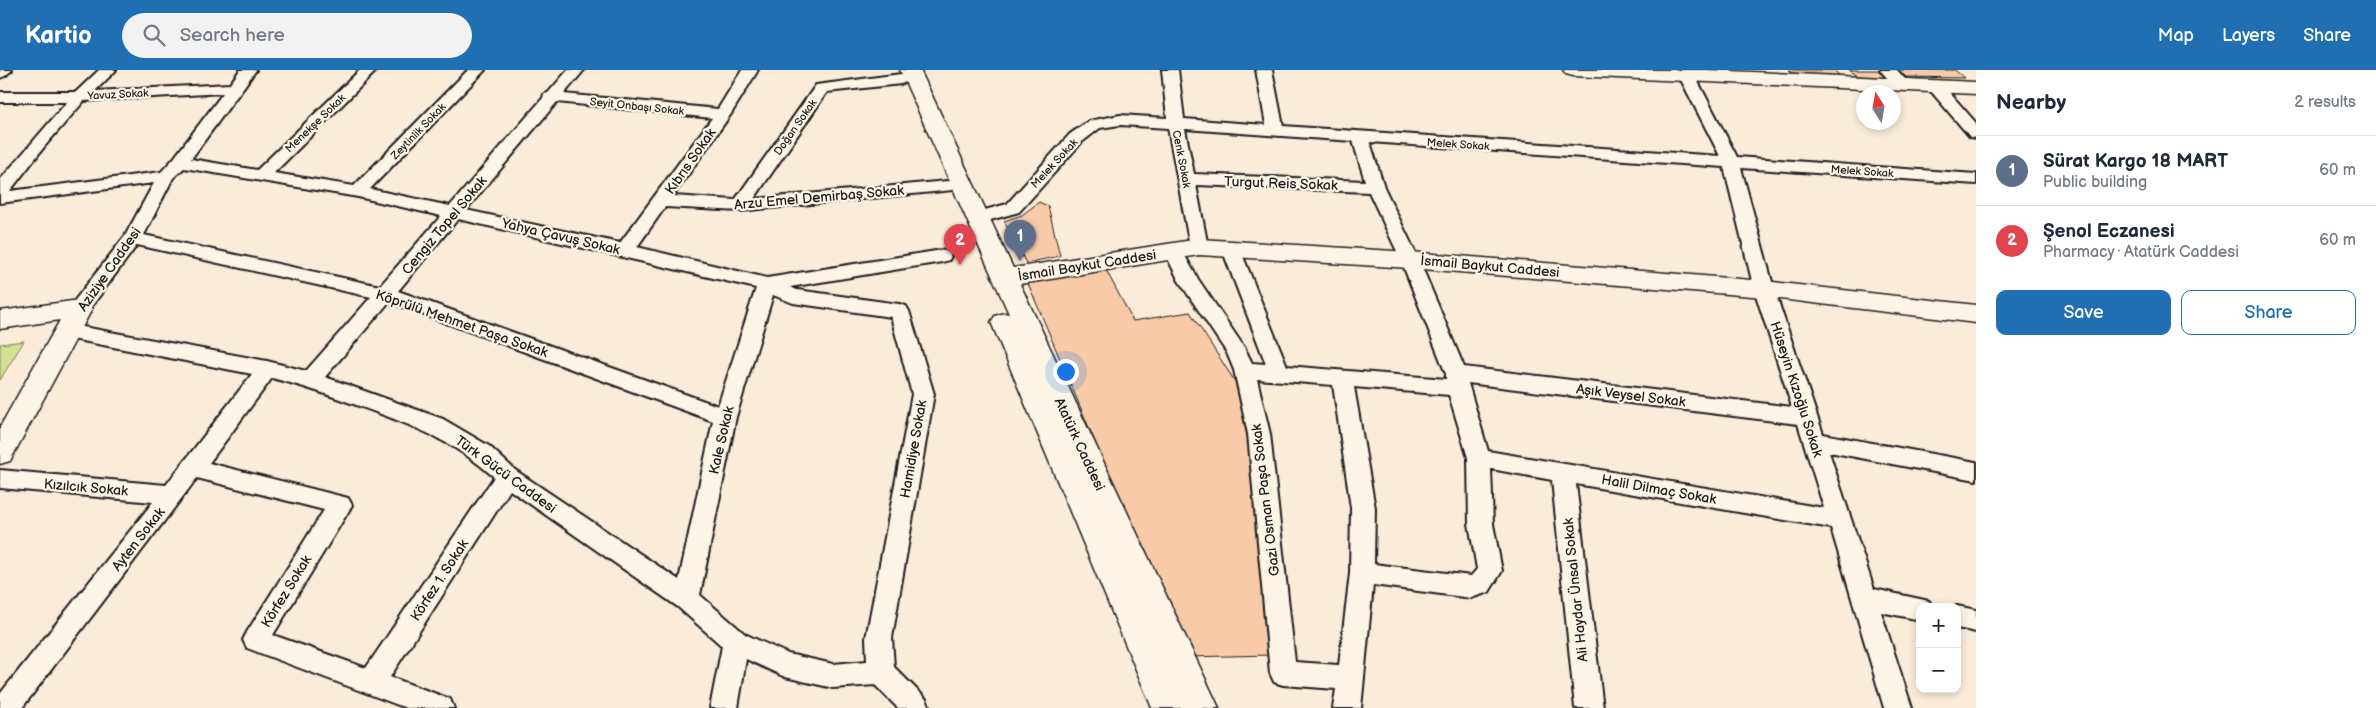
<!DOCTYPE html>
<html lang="en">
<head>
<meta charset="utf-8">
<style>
  body { margin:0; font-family:"Balsamiq Sans",sans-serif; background:#f2f2f3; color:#1f2937 }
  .controls { position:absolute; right:15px; bottom:15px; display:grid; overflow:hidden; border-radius:10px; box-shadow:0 2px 8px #0003 }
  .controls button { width:45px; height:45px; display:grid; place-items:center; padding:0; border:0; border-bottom:1px solid #e0e1e3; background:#fff; color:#1f2937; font:25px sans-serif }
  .compass { position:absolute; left:1856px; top:15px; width:45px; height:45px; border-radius:50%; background:#fff; box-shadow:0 2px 8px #0003; rotate:349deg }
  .you { position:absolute; left:1065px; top:301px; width:18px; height:18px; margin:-12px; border:4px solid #fff; border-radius:50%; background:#1a73e8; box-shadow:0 0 0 8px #1a73e833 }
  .badge { display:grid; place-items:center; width:32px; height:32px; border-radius:50%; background:#1f6fb2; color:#fff; font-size:16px; font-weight:700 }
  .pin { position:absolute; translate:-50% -41px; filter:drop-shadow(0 1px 2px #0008) }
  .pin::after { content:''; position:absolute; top:26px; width:18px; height:15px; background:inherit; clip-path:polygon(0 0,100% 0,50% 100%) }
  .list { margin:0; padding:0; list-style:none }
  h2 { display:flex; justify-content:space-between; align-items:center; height:65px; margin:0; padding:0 20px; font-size:21px }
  h2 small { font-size:16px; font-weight:400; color:#747a83 }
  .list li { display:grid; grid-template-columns:32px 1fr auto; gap:15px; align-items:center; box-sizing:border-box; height:70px; padding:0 20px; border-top:1px solid #e0e1e3 }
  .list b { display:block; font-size:19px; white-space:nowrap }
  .list p { margin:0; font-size:16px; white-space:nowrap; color:#747a83 }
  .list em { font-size:16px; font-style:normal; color:#747a83 }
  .actions { display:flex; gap:10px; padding:15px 20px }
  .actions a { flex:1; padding:11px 0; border:1px solid #1f6fb2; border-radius:10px; text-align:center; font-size:18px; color:#1f6fb2 }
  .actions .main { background:#1f6fb2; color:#fff }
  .icon { flex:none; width:28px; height:28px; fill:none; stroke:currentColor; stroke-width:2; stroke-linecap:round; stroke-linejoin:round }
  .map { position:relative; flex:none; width:1976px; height:638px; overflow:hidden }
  header { display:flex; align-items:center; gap:30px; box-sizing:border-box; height:70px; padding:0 25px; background:#1f6fb2; color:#fff }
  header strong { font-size:24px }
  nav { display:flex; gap:28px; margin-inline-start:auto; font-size:18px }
  .search { width:350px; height:45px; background:#f2f2f3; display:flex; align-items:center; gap:12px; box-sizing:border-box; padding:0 18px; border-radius:28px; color:#747a83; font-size:19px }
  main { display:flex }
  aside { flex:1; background:#fff }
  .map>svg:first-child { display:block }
  .green { fill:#d4e194; stroke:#787e58 }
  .building { fill:#f8caa7; stroke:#1c1c1c }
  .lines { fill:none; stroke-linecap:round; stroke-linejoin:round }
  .street-casing { stroke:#1c1c1c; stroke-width:4 }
  .secondary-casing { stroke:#1c1c1c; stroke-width:3 }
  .street { fill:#fcf5e5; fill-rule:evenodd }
  .secondary { fill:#fcf5e5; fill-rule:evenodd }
  .labels { text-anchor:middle; stroke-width:4.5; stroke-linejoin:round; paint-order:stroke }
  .far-street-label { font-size:11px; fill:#1c1c1c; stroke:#fcf5e5 }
  .street-label { font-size:14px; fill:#1c1c1c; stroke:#fcf5e5 }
</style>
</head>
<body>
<header>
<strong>Kartio</strong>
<div class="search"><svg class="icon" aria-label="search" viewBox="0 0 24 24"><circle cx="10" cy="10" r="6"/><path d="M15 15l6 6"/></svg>Search here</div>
<nav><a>Map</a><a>Layers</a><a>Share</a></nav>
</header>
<main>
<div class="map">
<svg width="1976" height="638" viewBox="0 0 1976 638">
  <rect width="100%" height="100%" fill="#fbecd9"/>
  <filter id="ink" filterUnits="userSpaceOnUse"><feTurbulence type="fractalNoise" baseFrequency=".02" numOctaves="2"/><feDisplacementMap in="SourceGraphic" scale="10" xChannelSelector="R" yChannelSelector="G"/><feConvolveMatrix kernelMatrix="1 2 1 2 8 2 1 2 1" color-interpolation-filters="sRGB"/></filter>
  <g filter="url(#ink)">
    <path class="green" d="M24,271L0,310V274Z"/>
    <path class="building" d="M1789,0H1834L1840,6L1792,3Z
      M1849,0H1879L1886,8L1858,6Z
      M1898,0H1955L1964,8L1906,7Z
      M1039,132L1048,136L1060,186L1026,193L1004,151L1022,145Z
      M1106,200L1133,251L1190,242L1243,324L1272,585L1186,587L1027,211Z"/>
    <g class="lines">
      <defs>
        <path id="street" d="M0,0H12L5,6L0,8Z
          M99,0H116L95,21L230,14L240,0H256L191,89L257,100L360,0H377L274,103L354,116L468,0H485L370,119L450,136L543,28L544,24L548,23L568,0H584L564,24L718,39L742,0H758L731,44L673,126L735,130L816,15L901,4L906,6L909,9L906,12L901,14L827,22L754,129L947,111L953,112L956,116L953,120L740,141L665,137L637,177L767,208L942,180L949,182L951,186L949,190L942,192L790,217L797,220L899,234L906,236L909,241L934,324L892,568L894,597L926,629L930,638H898L875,615L833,618L785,607L746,589L738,638H710L722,576L678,537L510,420L390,607L450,629L454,638H406L247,578L243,570L247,562L324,440L197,408L22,638H0V624L153,432L0,418V400L166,415L252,304L67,268L60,266L57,261L60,256L67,254L267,291L306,301L371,227L137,175L86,244L79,246L72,244L69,239L72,234L125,166L154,113L0,133V110L67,32H0V22H76ZM223,23L174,88L161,102L10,121L44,77L84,31ZM557,32L712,48L620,173L466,140ZM184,98L358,127L441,146L380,216L144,165L173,108ZM458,149L756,218L718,336L398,221ZM773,225L793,233L891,247L912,324L866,568L867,591L833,594L788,584L745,564L700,525L736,347ZM389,232L713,351L679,510L515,400L489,376L443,349L325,307ZM272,308C304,316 335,327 367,339C416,357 454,371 494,407L366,598L273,565L348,442L352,435L348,428L209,393Z
          M1162,0H1178L1184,49L1266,55L1256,0H1272L1283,56L1720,86L1676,0H1692L1737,87L1976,104V114L1741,98L1774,219L1823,364L1976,392V410L1829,382L1874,519L1929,531L1932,537H1920V550L1881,542L1912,638H1884L1831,458L1576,414L1603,638H1575L1552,410L1491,399L1493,454L1502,501L1489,522L1471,528L1373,515L1361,638H1333L1336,619L1283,615L1274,612L1270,603L1248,364L1234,300L1227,283L1179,211L1164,181L1166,177L1173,175L1180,177L1198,209L1244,277L1252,293L1266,294L1222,179L1224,175L1231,173L1238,175L1240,179L1287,296L1446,309V304L1401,190L1369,122L1196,115L1208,177L1206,181L1199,183L1192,181L1190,177L1168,58L1120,55L1100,58L1082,72L1019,142L976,154L970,152L967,148L970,144L1007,134L1070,64L1089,51L1120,45L1167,48ZM1185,59L1353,71L1365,111L1194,104ZM1370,72L1724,97L1754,219L1792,337L1464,297L1419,190L1384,117ZM1257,309L1333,315L1351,438L1350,503L1339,595L1295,592L1270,364ZM1468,313L1798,354L1824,438L1488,381ZM1354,317L1449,325L1468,388L1469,454L1477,499L1471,506L1374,494L1375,438Z
          M1880,0H1897L1911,16L1909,19H1897Z
          M1936,12L1942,14L1976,53V68L1970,67L1930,20L1928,17L1930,14Z
          M1957,536L1976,540V562L1957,558V537H1954Z"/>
        <path id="secondary" d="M900,0H920L1013,198L1199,169L1410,182L1764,211L1976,235V253L1764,227L1410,198L1199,185L1020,214L1219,638H1152L991,252L995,246L1004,243L1009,244Z
          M1563,0H1707L1976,12V24L1573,6L1566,4Z
          M79,230L88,233L92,239L10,391L0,394V357L60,250L0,259V241Z"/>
      </defs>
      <use href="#street" class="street-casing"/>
      <use href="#secondary" class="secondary-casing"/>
      <use href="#street" class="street"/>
      <use href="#secondary" class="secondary"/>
    </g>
  </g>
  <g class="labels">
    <g class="far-street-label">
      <text transform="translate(118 24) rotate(-3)" y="4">Yavuz Sokak</text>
      <text transform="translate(637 36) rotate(6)" y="4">Seyit Onbaşı Sokak</text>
      <text transform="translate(315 53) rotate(-44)" y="4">Menekşe Sokak</text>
      <text transform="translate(795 57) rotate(-55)" y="4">Doğan Sokak</text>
      <text transform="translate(418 61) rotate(-46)" y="4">Zeytinlik Sokak</text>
      <text transform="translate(1458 74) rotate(4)" y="4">Melek Sokak</text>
      <text transform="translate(1182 89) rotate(79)" y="4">Cenk Sokak</text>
      <text transform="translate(1054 93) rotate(-47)" y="4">Melek Sokak</text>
      <text transform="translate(1862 101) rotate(4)" y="4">Melek Sokak</text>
    </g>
    <g class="street-label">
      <text transform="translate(690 91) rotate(-55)" y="5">Kıbrıs Sokak</text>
      <text transform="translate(1281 113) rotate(2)" y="5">Turgut Reis Sokak</text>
      <text transform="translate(819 127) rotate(-5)" y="5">Arzu Emel Demirbaş Sokak</text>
      <text transform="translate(444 155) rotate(-50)" y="5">Cengiz Topel Sokak</text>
      <text transform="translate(561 166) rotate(13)" y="5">Yahya Çavuş Sokak</text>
      <text transform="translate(1087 195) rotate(-9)" y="5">İsmail Baykut Caddesi</text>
      <text transform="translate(1490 196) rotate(5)" y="5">İsmail Baykut Caddesi</text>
      <text transform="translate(109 199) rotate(-55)" y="5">Aziziye Caddesi</text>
      <text transform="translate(462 253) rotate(19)" y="5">Köprülü Mehmet Paşa Sokak</text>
      <text transform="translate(1797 319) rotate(72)" y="5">Hüseyin Kızoğlu Sokak</text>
      <text transform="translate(1631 325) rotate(7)" y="5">Aşık Veysel Sokak</text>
      <text transform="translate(721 370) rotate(-77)" y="5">Kale Sokak</text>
      <text transform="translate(1080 374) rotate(65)" y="5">Atatürk Caddesi</text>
      <text transform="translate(913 379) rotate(-80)" y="5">Hamidiye Sokak</text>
      <text transform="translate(506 404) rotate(36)" y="5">Türk Gücü Caddesi</text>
      <text transform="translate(86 417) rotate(5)" y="5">Kızılcık Sokak</text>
      <text transform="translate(1659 419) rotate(10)" y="5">Halil Dilmaç Sokak</text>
      <text transform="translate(1265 430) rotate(-97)" y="5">Gazi Osman Paşa Sokak</text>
      <text transform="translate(138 469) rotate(-52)" y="5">Ayten Sokak</text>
      <text transform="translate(439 510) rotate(-57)" y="5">Körfez 1. Sokak</text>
      <text transform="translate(1575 520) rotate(-96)" y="5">Ali Haydar Ünsal Sokak</text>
      <text transform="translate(286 521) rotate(-58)" y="5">Körfez Sokak</text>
    </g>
  </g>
</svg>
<div class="controls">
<button>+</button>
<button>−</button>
</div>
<svg class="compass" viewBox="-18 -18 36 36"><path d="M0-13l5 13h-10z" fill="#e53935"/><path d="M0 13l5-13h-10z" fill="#747a83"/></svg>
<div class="you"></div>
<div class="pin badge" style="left:1020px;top:191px;background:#5c6f8a">1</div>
<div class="pin badge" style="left:960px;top:195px;background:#e0444e">2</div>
</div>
<aside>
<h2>Nearby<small>2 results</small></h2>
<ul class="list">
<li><span class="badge" style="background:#5c6f8a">1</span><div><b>Sürat Kargo 18 MART</b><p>Public building</p></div><em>60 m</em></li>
<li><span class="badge" style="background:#e0444e">2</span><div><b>Şenol Eczanesi</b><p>Pharmacy · Atatürk Caddesi</p></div><em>60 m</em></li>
</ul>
<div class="actions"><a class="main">Save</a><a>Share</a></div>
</aside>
</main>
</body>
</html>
